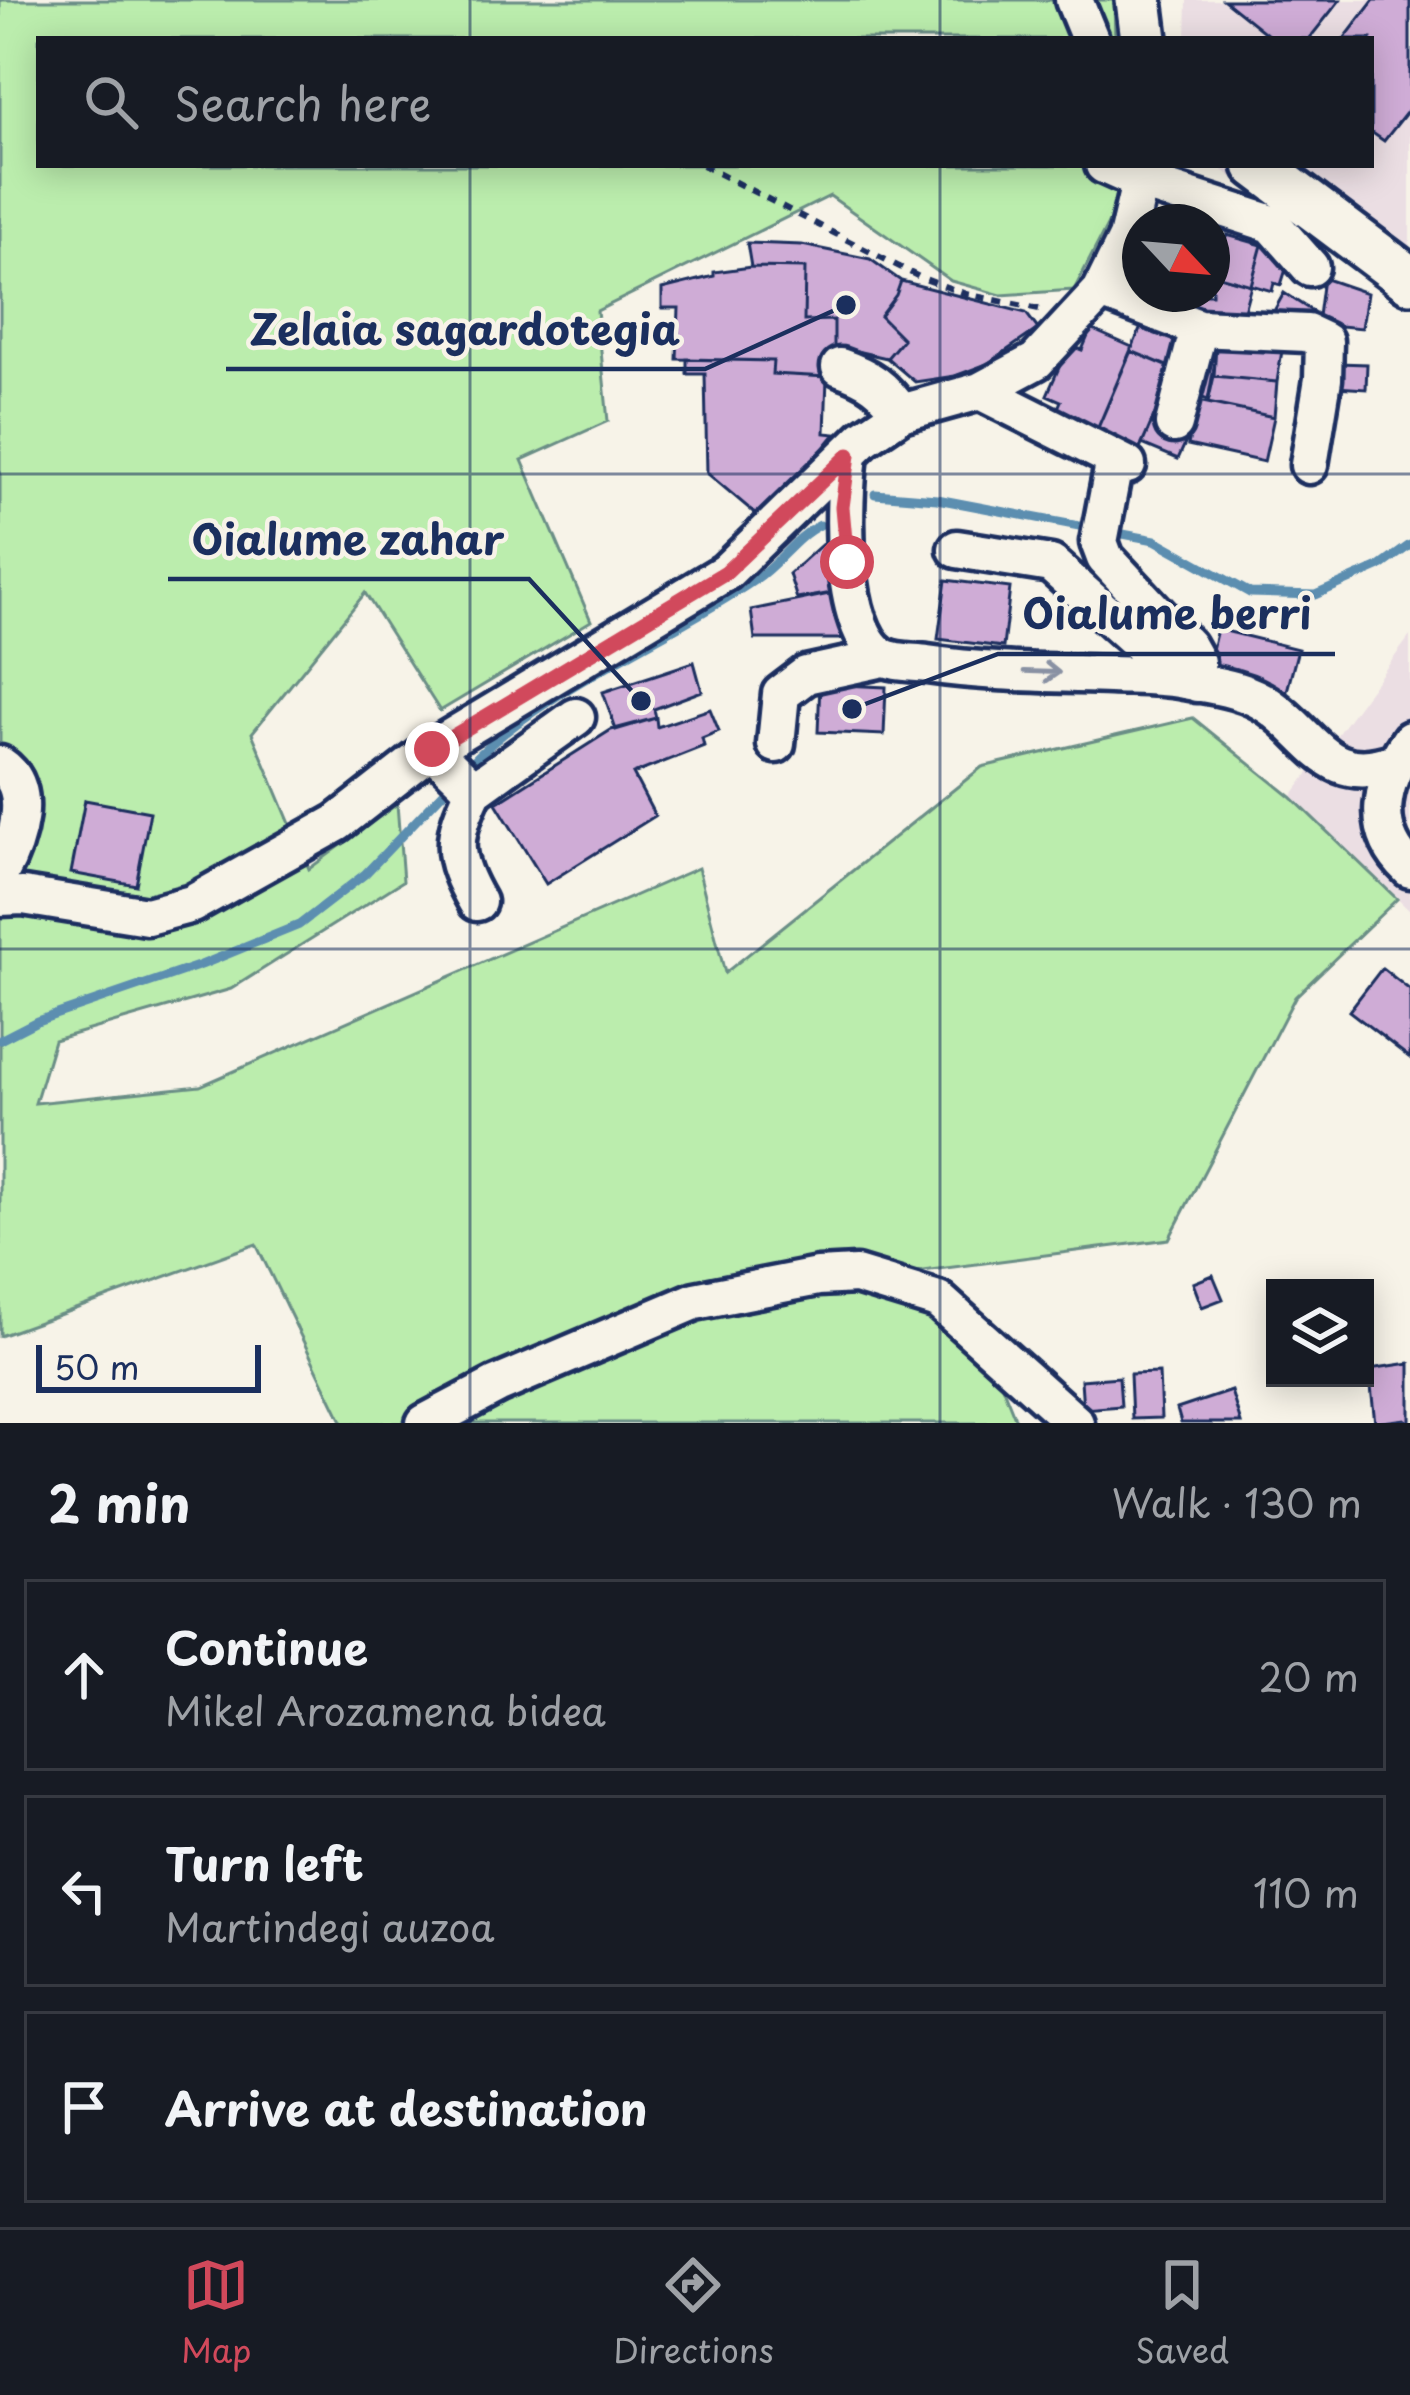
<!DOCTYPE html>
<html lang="en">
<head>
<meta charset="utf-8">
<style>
  body { margin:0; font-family:"Playpen Sans",sans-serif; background:#242831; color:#f1f3f6 }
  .controls { position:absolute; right:36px; bottom:36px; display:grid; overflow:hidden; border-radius:0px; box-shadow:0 6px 30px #0003 }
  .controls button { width:108px; height:108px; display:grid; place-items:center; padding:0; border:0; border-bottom:3px solid #363941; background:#171b24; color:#f1f3f6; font:60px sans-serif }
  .compass { position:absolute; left:1122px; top:204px; width:108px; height:108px; border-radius:50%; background:#171b24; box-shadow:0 6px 30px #0003; rotate:116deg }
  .scale { position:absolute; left:36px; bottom:30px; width:225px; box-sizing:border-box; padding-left:12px; border:6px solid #1b2f5e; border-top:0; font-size:33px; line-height:42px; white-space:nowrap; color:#1b2f5e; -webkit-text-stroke:9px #f7f3e8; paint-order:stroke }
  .stop { position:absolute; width:36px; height:36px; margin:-27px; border:9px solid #d1495b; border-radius:50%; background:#fff }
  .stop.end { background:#d1495b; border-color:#fff; box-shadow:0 3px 12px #0008 }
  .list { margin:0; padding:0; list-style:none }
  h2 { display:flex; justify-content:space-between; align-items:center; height:156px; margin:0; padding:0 48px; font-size:51px }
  h2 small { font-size:39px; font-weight:400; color:#9ea1a6 }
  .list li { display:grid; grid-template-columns:78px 1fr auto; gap:36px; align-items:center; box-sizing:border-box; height:192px; margin:0 24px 24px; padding:0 24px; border:3px solid #363941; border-radius:0px }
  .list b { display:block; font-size:45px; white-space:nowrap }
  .list p { margin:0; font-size:39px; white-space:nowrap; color:#9ea1a6 }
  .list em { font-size:39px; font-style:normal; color:#9ea1a6 }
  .icon { flex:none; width:66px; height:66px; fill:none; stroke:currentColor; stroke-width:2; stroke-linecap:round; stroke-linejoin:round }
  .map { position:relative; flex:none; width:1410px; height:1423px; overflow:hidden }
  .search { position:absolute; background:#171b24; box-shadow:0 6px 30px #0003; left:36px; right:36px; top:36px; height:132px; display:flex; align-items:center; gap:30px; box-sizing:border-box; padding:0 42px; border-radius:0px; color:#9ea1a6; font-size:45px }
  .sheet { height:804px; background:#171b24 }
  nav { display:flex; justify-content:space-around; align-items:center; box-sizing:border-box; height:168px; border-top:3px solid #363941; background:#171b24; font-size:33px; color:#9ea1a6 }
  nav a { display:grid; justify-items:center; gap:6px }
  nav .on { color:#d1495b }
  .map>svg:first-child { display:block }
  .built { fill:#ebdee3 }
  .green { fill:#bbedad; stroke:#6b8e86; stroke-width:3 }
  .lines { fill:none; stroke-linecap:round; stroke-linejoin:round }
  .stream { stroke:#5b8eb0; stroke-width:9 }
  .building { fill:#cfacd6; stroke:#1b2f5e; stroke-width:3 }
  .minor-casing { stroke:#1b2f5e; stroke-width:45 }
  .major-casing { stroke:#1b2f5e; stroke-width:54 }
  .path { stroke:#1b2f5e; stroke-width:6; stroke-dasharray:9 9; stroke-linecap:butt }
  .minor { stroke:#f7f3e8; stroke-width:36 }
  .major { stroke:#f7f3e8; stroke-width:45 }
  .oneway { stroke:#8991a3 }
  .route { stroke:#d1495b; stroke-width:15 }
  .grid { fill:none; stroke:#1b2f5e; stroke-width:3; stroke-opacity:0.55 }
  .leader { fill:none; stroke:#1b2f5e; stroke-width:4.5 }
  .callout-dot { fill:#1b2f5e; stroke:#f7f3e8; stroke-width:4.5 }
  .callout-label { font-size:42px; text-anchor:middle; font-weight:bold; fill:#1b2f5e; stroke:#f7f3e8; stroke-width:9; stroke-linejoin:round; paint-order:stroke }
</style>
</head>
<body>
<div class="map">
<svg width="1410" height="1423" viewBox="0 0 1410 1423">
  <rect width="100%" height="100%" fill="#f7f3e8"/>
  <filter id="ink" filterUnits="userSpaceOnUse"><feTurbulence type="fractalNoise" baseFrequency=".00833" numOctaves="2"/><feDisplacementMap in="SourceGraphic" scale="24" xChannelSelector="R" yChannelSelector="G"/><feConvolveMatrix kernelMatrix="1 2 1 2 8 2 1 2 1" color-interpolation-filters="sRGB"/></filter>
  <g filter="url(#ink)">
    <path class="built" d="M1187,0H1410V307L1216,165H1371V39H1186Z
      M1410,636V911L1291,797Z"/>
    <path class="green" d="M0,0H1114L1115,39H39V165H1118L1114,212L1074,290L1001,295L951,281L830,196L597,311L608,421L522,460L591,621L440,711L365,593L252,733L309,869L397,804L403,881L231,989L54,1040L35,1103L200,1086L698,868L725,973L982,767L1193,718L1291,797L1397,899L1295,997L1169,1239L907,1273L921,1310L998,1376L1017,1423H343L256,1244L0,1336Z"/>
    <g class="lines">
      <path class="stream" d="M875,494L937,499L1095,529
        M1112,532L1155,540L1250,593L1315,595L1381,566L1410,545
        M467,767C538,691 668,640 756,579C779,564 795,537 820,525
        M0,1040L37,1021L201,965L299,925L365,874L455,780"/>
    </g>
    <path class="building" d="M1224,0H1340L1309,39H1273Z
      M1374,0H1410V108L1384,141L1371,132V39H1344Z
      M1227,235L1262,245L1251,285L1212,274V236L1225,240Z
      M747,243L802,245L870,259L901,281L896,295L880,316L903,339L887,358L834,346V320L804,321L805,268L751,267Z
      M1262,245L1282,254L1280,264L1287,266L1281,285L1274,283L1272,291L1251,285Z
      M751,267L805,268L804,321L834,320V366L827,377L772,374L773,361L677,359L679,308H662V289L714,276V272Z
      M1212,274L1251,285L1240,325L1166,303L1168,294H1212Z
      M1323,278L1367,293L1362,328L1317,324Z
      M901,281L1026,313L1038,329L987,364L955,376L915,382L887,358L903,339L880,316L896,295Z
      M1284,293L1315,313L1307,328L1270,318Z
      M1144,320L1187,338L1174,369L1131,351Z
      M1091,329L1132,347L1091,444L1050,426L1061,401L1047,395L1069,345L1082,350Z
      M1217,332L1284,338L1277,382L1214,376Z
      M1131,351L1174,369L1135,461L1091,444Z
      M1201,356L1215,361L1208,400L1185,392Z
      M687,359L773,361L772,374L827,377L825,433L835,434L764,521L707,473L705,374H687Z
      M1337,363L1367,364L1366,389L1336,387Z
      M1214,376L1277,382L1274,417L1208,403Z
      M1198,401L1274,417L1264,462L1188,445Z
      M1152,422L1188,437L1178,459L1142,444Z
      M828,539L844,591L797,599L789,574Z
      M946,580L1010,588L1003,647L938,639Z
      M844,591L854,639H755L751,610Z
      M1217,629L1298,649L1287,691L1207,671Z
      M694,662L702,691L654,709L656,718L616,730L603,692Z
      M820,684L886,687L884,735L818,732Z
      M710,709L719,731L702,738L704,746L633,774L655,816L546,884L496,803L611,730L656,718L657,727Z
      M85,800L150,812L136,885L71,873Z
      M1382,968L1410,990V1058L1349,1011Z
      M1213,1275L1223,1299L1202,1307L1193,1283Z
      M1410,1363V1423L1405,1419L1375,1423L1369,1369Z
      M1159,1373L1161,1418L1132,1419L1130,1374Z
      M1119,1377L1121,1406L1083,1409L1081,1380Z
      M1231,1391L1241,1423H1181L1177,1409Z"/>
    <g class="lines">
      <defs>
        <path id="minor" d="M1074,0L1090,39
          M1104,165L1142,182L1272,224L1310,267
          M1101,291L1199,328L1174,424
          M1199,328L1307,333L1324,341L1323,379L1309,465
          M840,367C869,377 884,387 901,413
          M980,391L1127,465
          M849,455C843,502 838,629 882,656C893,663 914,662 927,664C988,673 1049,673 1110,675C1134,676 1160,675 1184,680C1212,685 1247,689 1271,707C1316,739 1329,786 1395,762
          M1115,459L1099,542L1105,558L1187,646L1196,662L1197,683
          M957,549L1051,564L1178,678
          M1410,740C1381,782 1368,830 1410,869
          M776,744L781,694L806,675L884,658
          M432,749L474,790C451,838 450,855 477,902
          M0,765C36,788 16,844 0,873
          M474,790L576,717
          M0,897L23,896L147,916L192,904L337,823L432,749L726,572L864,438L901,413L980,391L1036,361L1101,291L1127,238L1144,165
          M425,1423L497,1385L695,1301L818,1277L856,1275L938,1300L1075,1423"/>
        <path id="major" d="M1139,0L1144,39
          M1257,165L1410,280"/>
      </defs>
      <use href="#minor" class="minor-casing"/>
      <use href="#major" class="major-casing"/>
      <path class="path" d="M702,165L919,277L966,294L1039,309"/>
      <use href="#minor" class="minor"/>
      <use href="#major" class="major"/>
    </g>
    <defs><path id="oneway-shaft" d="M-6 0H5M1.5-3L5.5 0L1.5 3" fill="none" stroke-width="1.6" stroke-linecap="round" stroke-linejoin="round" transform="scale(3)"/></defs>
    <use class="oneway" href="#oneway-shaft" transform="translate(1042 672) rotate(2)"/>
  </g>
  <g class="lines" filter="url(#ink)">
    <path class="route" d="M432,749L726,572L849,455L842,507L847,562"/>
  </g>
  <path class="grid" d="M470,0V39M940,0V39M470,165V1423M940,165V1423M0,474H1410M0,949H1410"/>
  <path class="leader" d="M846 305L705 369H226M641 701L529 579H168M852 709L998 654H1335"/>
  <g class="callout-dot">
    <circle cx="846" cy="305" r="12"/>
    <circle cx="641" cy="701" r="12"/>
    <circle cx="852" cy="709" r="12"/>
  </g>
  <g class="callout-label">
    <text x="465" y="345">Zelaia sagardotegia</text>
    <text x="348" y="555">Oialume zahar</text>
    <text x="1167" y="629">Oialume berri</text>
  </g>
</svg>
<div class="controls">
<button><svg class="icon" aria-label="layers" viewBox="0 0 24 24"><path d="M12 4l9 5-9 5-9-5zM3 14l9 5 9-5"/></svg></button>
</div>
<svg class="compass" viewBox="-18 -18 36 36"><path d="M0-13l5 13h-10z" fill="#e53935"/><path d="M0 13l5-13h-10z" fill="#9ea1a6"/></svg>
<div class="scale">50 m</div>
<div class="stop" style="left:847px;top:562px"></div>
<div class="stop end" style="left:432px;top:749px"></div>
<div class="search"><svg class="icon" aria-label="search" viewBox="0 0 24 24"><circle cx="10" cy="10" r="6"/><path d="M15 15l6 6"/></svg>Search here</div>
</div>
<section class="sheet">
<h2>2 min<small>Walk · 130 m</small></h2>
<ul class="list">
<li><svg class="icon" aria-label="ahead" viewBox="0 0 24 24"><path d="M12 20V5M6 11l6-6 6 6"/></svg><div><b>Continue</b><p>Mikel Arozamena bidea</p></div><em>20 m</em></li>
<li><svg class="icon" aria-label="left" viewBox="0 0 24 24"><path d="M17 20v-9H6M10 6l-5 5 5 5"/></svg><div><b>Turn left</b><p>Martindegi auzoa</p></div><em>110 m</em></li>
<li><svg class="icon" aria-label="arrive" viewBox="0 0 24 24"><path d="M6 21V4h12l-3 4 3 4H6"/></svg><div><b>Arrive at destination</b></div></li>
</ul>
</section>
<nav>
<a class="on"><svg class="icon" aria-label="map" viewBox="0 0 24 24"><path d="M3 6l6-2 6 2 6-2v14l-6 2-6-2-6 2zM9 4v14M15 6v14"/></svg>Map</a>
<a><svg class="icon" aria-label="directions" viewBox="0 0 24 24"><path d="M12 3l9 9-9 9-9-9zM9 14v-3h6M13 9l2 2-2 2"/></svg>Directions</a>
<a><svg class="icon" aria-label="saved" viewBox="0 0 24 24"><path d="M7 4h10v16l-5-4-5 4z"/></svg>Saved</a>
</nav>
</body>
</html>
